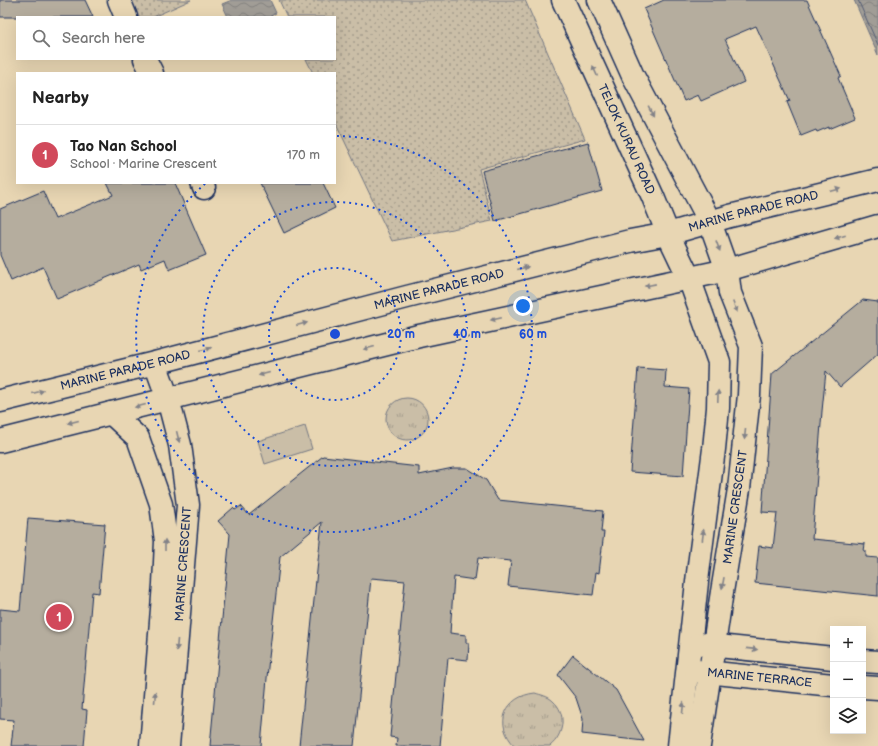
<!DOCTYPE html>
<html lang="en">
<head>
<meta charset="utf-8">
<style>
  body { margin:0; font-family:"Balsamiq Sans",sans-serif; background:#f2f2f2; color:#222 }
  .controls { position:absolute; right:12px; bottom:12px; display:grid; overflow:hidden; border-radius:0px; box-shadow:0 4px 16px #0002 }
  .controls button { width:36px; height:36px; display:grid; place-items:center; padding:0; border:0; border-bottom:1px solid #e0e0e0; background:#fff; color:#222; font:20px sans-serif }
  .you { position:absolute; left:523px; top:306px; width:14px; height:14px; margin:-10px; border:3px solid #fff; border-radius:50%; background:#1a73e8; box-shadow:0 0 0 6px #1a73e833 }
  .badge { display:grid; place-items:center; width:26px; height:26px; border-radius:50%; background:#d1495b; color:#fff; font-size:13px; font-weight:700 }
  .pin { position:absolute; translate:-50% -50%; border:2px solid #fff; box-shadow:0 1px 4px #0006 }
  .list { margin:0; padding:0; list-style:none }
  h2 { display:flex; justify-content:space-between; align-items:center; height:52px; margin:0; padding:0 16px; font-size:17px }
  h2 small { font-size:13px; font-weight:400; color:#767676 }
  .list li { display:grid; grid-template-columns:26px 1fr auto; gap:12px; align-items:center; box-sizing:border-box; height:60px; padding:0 16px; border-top:1px solid #e0e0e0 }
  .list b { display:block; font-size:15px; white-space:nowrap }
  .list p { margin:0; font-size:13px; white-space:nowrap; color:#767676 }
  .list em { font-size:13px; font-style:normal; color:#767676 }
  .icon { flex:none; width:22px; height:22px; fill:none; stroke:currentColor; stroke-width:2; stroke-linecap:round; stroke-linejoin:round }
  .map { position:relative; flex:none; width:878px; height:746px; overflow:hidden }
  .search { position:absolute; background:#fff; box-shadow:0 4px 16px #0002; left:16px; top:16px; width:320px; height:44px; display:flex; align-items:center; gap:10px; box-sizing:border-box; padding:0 14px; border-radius:0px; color:#767676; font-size:15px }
  .panel { position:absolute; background:#fff; box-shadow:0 4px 16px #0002; left:16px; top:72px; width:320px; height:112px; border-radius:0px }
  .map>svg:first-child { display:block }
  .grass { fill:url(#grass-dots); stroke:#727682 }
  .park { fill:url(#park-tufts); stroke:#727682 }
  .pitch { fill:#cabea7; stroke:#727682 }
  .water { fill:url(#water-waves); stroke:#6b7180 }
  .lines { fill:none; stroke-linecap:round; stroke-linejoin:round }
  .shore { stroke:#515b74; stroke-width:1 }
  .building { fill:#b5ad9e; stroke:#1b2f5e }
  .minor-casing { stroke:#1b2f5e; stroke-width:25 }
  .major-casing { stroke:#1b2f5e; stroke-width:25 }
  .minor { stroke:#e8d6b3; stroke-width:22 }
  .major { stroke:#e8d6b3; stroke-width:22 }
  .oneway { fill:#828288 }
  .ring { fill:none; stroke:#1d4ed8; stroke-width:2; stroke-dasharray:2 4 }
  .labels { text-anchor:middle; stroke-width:3.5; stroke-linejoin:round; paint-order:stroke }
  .street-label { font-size:12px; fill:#1b2f5e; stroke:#e8d6b3 }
  .centre { fill:#1d4ed8; stroke:#e8d6b3; stroke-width:2 }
  .ring-label { font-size:12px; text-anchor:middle; font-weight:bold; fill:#1d4ed8; stroke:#e8d6b3; stroke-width:3.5; stroke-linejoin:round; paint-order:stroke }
</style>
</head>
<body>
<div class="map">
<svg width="878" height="746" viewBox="0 0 878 746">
  <defs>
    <pattern id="grass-dots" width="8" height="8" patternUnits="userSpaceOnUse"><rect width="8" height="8" fill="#cabea7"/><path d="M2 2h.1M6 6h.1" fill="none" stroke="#a39b8b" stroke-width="1.8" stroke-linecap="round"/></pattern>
    <pattern id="park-tufts" width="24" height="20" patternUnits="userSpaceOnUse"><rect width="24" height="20" fill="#cabea7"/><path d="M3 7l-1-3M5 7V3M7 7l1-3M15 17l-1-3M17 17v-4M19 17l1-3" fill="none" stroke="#a39b8b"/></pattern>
    <pattern id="water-waves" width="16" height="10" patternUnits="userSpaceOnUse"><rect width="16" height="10" fill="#a19d96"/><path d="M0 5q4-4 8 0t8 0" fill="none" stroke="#82807e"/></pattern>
  </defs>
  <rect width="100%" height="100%" fill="#e8d6b3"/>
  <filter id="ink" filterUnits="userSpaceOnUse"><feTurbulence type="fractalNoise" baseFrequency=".025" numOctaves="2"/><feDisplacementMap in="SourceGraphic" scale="8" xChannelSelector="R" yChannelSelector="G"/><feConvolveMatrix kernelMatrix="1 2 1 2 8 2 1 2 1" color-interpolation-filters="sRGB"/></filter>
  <g filter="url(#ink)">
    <path class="grass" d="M121,0H191L153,17H129Z
      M279,0H525L585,139L479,169L492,221L392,241L335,121V73H313L306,59H335V17H287Z"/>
    <path class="park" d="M386 419a21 21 0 1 1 42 0a21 21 0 1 1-42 0Z
      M535,693C541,695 548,696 553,701C567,713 564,735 550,746H515C493,724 505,696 535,693Z"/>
    <path class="pitch" d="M305,426L312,449L265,464L258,441Z"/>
    <path class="water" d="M232,0H270L276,13L269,17H228L222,4Z
      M854,0H878V55Z"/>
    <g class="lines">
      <path class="shore" d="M858,0L878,45"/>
    </g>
    <path class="building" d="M0,0H85L93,17H0Z
      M664,0H807L841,76L838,78L855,118L829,129V127L817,132L816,130L801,136L787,102L790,101L756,26L725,39L744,82L701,101L698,95L684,101L644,9Z
      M588,142L602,191L495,221L482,171Z
      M107,183H175L206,255L169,270L165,259L141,269L139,264L57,299L43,267L11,281L0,255V209L43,191L55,219L113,195Z
      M260,183H323L335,208L284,233Z
      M863,300L878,302V354L840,387L826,371L822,411L812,539L865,544L864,551H866V557L878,558V596L755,583L759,546L773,548L777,513L762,512L772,374Z
      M638,368L666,370L665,387L689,389L683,476L630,472Z
      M323,456L419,467V475L453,468H467L486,480L498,500L603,511L601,532H604L599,573L596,572L593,595L508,586L511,561L478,558L475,580L454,577L450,633L466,635V643H469L468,660L448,658L440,746H396L397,738L390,737L405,581L371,578L354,746H299L322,522L280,557L268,667L261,746H210L230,534L218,521L233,508L235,510L241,506L249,515Z
      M28,518L105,524L99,593L92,592L82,709L87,710L84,746H11L14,720L0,719V609L20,611Z
      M573,655L616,690L644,741L582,734L583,719L576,698L558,675Z"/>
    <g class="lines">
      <defs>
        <g id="minor">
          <path d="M119,0L126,17"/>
          <path id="s1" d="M563,0L653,197L668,234L689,278L719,362L718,408L714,449L698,573L679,746"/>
          <path d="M599,0L633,76L710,222L727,270L730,293L751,346L749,395L739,489L721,598L699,746"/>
          <path d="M145,59L152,73"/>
          <path d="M202,183L204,188"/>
          <path d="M155,363L168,399L180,445L188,505L168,746"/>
          <path d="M111,413L138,438L161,504L166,541L164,584L151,746"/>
          <path d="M699,644L833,658"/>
          <path d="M863,661L878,662"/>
          <path id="s2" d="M696,671L833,685"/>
          <path d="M863,687L878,688"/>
        </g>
        <g id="major">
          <path id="s3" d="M0,401L155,363L407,297L630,241L668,234L730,216L878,180"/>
          <path d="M0,441L419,336L727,270L878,226"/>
        </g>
      </defs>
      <use href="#minor" class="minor-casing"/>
      <use href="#major" class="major-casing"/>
      <use href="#minor" class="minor"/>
      <use href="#major" class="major"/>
    </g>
    <defs><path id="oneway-solid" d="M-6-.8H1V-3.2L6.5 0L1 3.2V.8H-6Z"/></defs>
    <g class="oneway">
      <use href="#oneway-solid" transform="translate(595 71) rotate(-114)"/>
      <use href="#oneway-solid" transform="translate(651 111) rotate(62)"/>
      <use href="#oneway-solid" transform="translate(836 190) rotate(-14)"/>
      <use href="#oneway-solid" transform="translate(840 237) rotate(164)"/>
      <use href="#oneway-solid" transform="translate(718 246) rotate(70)"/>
      <use href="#oneway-solid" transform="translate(523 268) rotate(-14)"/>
      <use href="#oneway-solid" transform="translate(650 285) rotate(169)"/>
      <use href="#oneway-solid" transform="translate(735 307) rotate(68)"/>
      <use href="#oneway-solid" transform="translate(496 319) rotate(168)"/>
      <use href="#oneway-solid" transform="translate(302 324) rotate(-14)"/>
      <use href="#oneway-solid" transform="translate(369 348) rotate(166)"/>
      <use href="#oneway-solid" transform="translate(206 349) rotate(-15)"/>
      <use href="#oneway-solid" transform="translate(264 374) rotate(165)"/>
      <use href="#oneway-solid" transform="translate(38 392) rotate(-14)"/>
      <use href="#oneway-solid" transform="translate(718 396) rotate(-88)"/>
      <use href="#oneway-solid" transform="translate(140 406) rotate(166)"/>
      <use href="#oneway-solid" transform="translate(73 422) rotate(166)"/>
      <use href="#oneway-solid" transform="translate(745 434) rotate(96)"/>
      <use href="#oneway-solid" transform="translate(178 437) rotate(76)"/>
      <use href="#oneway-solid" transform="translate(703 535) rotate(-83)"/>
      <use href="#oneway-solid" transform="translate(165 545) rotate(-90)"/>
      <use href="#oneway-solid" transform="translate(723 583) rotate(100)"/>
      <use href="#oneway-solid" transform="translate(177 645) rotate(95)"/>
      <use href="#oneway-solid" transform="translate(752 649) rotate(6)"/>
      <use href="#oneway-solid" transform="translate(155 697) rotate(-85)"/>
      <use href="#oneway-solid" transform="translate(683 708) rotate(-84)"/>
    </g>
  </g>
  <g class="ring">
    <circle cx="335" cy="334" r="66"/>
    <circle cx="335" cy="334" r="132"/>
    <path d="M337 136A198 198 0 1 1 206 183"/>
  </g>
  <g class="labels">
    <g class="street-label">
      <text dy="4" stroke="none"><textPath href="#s1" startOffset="153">TELOK KURAU ROAD</textPath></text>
      <text dy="4" stroke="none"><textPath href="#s3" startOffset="777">MARINE PARADE ROAD</textPath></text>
      <text dy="4" stroke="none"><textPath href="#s3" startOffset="453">MARINE PARADE ROAD</textPath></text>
      <text dy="4" stroke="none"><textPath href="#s3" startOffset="129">MARINE PARADE ROAD</textPath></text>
      <text transform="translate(735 507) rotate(-82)" y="4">MARINE CRESCENT</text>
      <text transform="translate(183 564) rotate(-86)" y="4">MARINE CRESCENT</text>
      <text dy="4" stroke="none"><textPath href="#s2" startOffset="64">MARINE TERRACE</textPath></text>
    </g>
  </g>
  <circle cx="335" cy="334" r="6" class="centre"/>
  <g class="ring-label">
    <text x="401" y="338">20 m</text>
    <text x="467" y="338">40 m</text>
    <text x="533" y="338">60 m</text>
  </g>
</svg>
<div class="controls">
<button>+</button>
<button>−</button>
<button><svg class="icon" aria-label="layers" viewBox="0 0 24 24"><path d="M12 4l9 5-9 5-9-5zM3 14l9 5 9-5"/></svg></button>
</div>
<div class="you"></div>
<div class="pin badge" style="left:59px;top:617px">1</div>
<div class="search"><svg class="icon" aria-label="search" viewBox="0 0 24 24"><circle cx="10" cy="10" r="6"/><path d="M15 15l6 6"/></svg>Search here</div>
<section class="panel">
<h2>Nearby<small></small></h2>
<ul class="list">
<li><span class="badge">1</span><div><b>Tao Nan School</b><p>School · Marine Crescent</p></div><em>170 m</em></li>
</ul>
</section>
</div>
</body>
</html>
